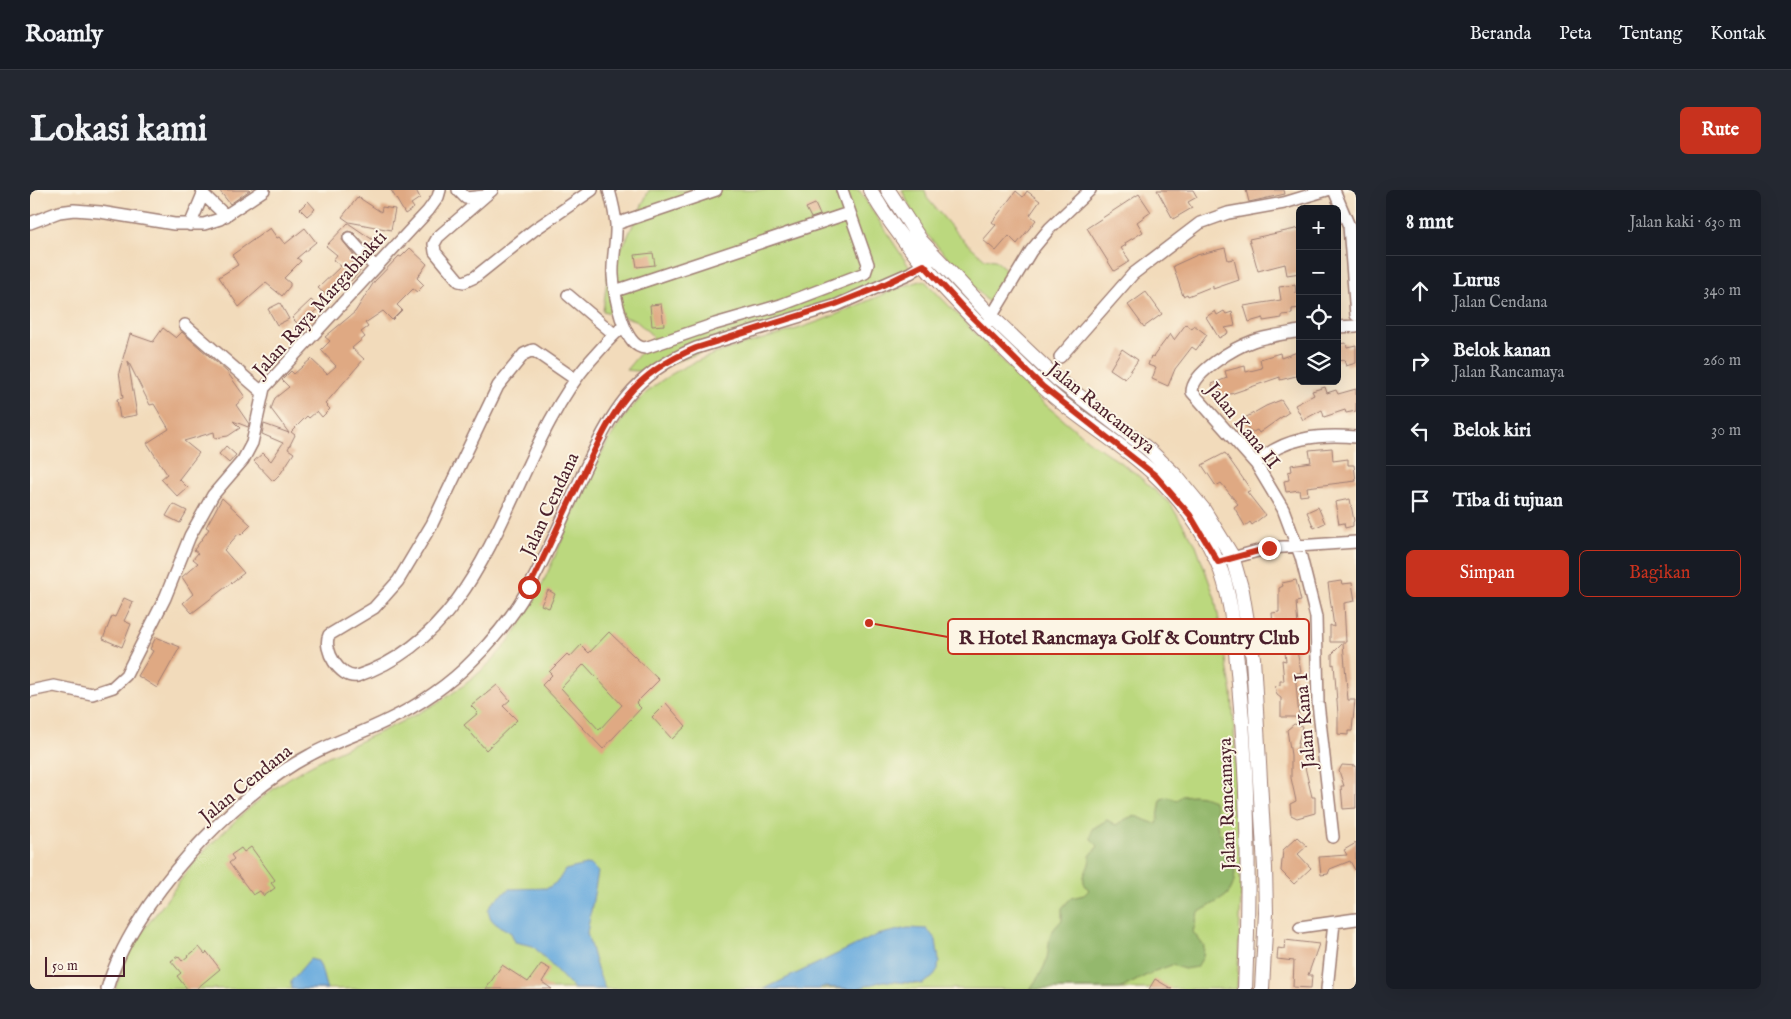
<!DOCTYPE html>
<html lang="id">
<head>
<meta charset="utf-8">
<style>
  body { margin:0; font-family:"IM FELL English",serif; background:#242831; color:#f1f3f6 }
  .controls { position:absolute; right:15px; top:15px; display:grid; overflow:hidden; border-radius:8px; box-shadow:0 5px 20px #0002 }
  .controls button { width:45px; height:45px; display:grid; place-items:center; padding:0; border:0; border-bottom:1px solid #363941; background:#171b24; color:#f1f3f6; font:25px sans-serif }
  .scale { position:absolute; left:15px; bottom:12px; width:80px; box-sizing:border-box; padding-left:5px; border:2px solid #4a1f2b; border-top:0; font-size:14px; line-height:18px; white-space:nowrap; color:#4a1f2b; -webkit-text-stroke:4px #fcf5e5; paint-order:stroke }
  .stop { position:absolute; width:15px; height:15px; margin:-11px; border:4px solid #c8321e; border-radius:50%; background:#fff }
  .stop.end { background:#c8321e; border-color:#fff; box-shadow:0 1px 5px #0008 }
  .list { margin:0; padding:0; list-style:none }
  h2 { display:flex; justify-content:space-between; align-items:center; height:65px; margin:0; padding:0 20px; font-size:21px }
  h2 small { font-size:16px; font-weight:400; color:#9ea1a6 }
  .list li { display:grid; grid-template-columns:32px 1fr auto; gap:15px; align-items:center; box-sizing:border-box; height:70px; padding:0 20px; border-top:1px solid #363941 }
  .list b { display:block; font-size:19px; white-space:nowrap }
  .list p { margin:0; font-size:16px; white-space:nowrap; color:#9ea1a6 }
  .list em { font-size:16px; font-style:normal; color:#9ea1a6 }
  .actions { display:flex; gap:10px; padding:15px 20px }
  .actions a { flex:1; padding:11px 0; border:1px solid #c8321e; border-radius:8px; text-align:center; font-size:18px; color:#c8321e }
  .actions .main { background:#c8321e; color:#fff }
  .icon { flex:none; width:28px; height:28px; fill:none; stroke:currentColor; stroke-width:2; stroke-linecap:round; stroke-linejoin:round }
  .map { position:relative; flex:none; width:1326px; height:799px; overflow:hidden; border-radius:8px }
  header { display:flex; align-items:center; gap:30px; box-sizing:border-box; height:70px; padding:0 25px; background:#171b24; border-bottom:1px solid #363941 }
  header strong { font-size:24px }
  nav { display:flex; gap:28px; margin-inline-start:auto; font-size:18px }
  .intro { display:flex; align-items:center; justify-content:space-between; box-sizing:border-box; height:120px; padding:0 30px }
  h1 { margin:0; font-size:35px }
  .button { padding:12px 22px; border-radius:8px; background:#c8321e; color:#fff; font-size:18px; font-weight:700 }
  main { display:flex; gap:30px; padding:0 30px }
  aside { flex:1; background:#171b24; border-radius:8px; box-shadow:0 5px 20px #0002 }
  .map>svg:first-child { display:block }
  .green { fill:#bbd87e; stroke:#827c54 }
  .forest { fill:#94b86d; stroke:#6f6c4c }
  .water { fill:#6aacde; stroke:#5a6684 }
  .building { fill:#dfa983; fill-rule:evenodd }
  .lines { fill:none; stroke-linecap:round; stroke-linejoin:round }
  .minor-casing { stroke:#9e7d73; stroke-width:14 }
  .tertiary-casing { stroke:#9e7d73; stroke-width:16 }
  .minor { stroke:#fff; stroke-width:11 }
  .tertiary { stroke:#fff; stroke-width:14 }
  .route { stroke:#c8321e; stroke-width:6 }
  .labels { text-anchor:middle; stroke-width:4; stroke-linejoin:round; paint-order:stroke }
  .street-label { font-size:19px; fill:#4a1f2b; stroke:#fcf5e5 }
  .leader { fill:none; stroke:#c8321e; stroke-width:2 }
  .callout-dot { fill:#c8321e; stroke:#fcf5e5; stroke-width:2 }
  .callout { fill:#fcf5e5; stroke:#c8321e; stroke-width:2 }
  .callout-label { font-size:20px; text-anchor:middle; font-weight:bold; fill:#4a1f2b }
</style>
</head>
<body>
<header>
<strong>Roamly</strong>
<nav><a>Beranda</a><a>Peta</a><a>Tentang</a><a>Kontak</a></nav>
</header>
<div class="intro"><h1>Lokasi kami</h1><a class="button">Rute</a></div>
<main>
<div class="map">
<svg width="1326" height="799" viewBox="0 0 1326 799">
  <rect width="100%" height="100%" fill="#fcf5e5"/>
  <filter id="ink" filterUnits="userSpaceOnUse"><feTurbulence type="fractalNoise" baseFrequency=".02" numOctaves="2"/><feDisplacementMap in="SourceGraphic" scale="10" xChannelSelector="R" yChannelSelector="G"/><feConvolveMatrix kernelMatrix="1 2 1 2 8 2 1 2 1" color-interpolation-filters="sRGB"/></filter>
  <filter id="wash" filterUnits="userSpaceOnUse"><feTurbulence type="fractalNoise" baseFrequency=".0096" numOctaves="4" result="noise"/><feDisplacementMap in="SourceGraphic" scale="20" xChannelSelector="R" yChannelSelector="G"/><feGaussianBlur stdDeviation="1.12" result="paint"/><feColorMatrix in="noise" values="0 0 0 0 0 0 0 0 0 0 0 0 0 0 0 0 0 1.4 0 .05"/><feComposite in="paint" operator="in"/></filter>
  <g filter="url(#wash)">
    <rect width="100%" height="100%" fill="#f2dbbb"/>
    <path class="green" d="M619,0H829L880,78L772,125L618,182L596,180L624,147L605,130L573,121L578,81L596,50Z
      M872,0H895L897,8L929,46L955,69L965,70L979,82L982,88L959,113L889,36Z
      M894,90L1011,211L1059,251L1104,282L1140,314L1166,355L1185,408L1202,503L1212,683L1207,799H85C91,785 95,770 102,757C110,743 122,729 132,716C144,700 156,681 170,666C202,632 241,596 283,574C349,539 426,517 474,457C536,381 552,247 631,191C676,160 723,154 773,137C814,124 853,101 894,90Z"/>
    <path class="forest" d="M1163,605C1198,607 1181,626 1190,644L1201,648C1204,664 1210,691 1197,705C1192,710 1175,718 1168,723L1163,742L1174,756L1173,767L1167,777L1154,779L1142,775L1125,781L1090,799H1000C1007,789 1014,780 1017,768C1021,748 1016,746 1032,730V718L1041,708L1054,705L1059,700C1046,687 1061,680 1060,666L1068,656L1061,649L1062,639L1077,630L1086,635C1109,620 1104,628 1127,634L1131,609L1138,607L1147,610L1152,606Z"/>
    <path class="water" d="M560,674L568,682L557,743L567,779L575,799H544L503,756L485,752L481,743C472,736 460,735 458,720L462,713L479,699L518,698L528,691L535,680Z
      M878,738L897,739L906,750L909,770L908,779L902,788L892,794L854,791L825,799L792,797L789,799H734L847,745Z
      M280,769L288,771C293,780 293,789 297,799H261V791Z"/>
    <g id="blocks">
      <path class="building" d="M189,0H220L200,14Z
        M361,0H386L390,8L381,14L384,18L375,24Z
        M1127,0H1163L1167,7L1158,12L1162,18L1143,29Z
        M1216,0H1254L1255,4L1219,12Z
        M986,1L993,7L997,1L1010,11L1000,25L1006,30L987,54L979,46L966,61L953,50L966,35L962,32Z
        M1109,4L1121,22L1107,32L1113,42L1095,53L1096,55L1091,58L1100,71L1084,81L1057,38Z
        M328,7L351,22L352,17L365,19L361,40L319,32L312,27Z
        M278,11L285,19L277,26L270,19Z
        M785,14L790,25L781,28L776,18Z
        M318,33L346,52L340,60L324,43L318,41L314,43L312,50L324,65L321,70L331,80L321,91L317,87L296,105L288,98L311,76L303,70L307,65L296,56Z
        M240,38L247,48L249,47L255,54L275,38L286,52L267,68L271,71L254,88L260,93V96L252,106L236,93L209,117L189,87L208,75L202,65Z
        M1270,38V83L1257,85L1255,74L1228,81L1219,49Z
        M380,58L397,74L387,88L394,95L387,102L383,99L367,115L372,120L362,130L353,121L335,133L338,137L331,142L335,147L322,158L334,169L295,214L300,219L292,227L287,221L279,228L277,226L261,242L265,245L258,259L264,263L251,283L243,291L224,271L233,263L241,271L253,253L232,244L234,234L259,243L241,219L245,208L259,197L252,190L261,181L264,184L281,169L297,184L306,176L291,160L300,151L295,147L325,122L344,92L369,66L371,67Z
        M1195,58L1198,70L1204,69L1209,90L1183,99V96L1158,106L1157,104L1153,106L1143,76L1167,65Z
        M623,63L625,75L607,77L605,65Z
        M1265,95L1266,103L1270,102V118L1262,119V124L1252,125V128L1233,131V128L1219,132L1214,116L1251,110L1249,97Z
        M1116,102L1132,124L1114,137L1098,115Z
        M281,110L290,117L283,123L287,127L273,139L262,128Z
        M250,113L259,129L247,135L238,119Z
        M631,114L634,135L622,136L620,115Z
        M1185,121L1187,125L1194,121L1196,124L1202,122L1205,136L1195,138L1198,143L1189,148L1176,127Z
        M1156,134L1162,139L1164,135L1177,145L1166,160L1162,157L1145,179L1138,196L1122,189L1126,178L1118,175L1121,166L1123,167L1140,144L1144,150Z
        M133,138L146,148L152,142L197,182L215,207L206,215L219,234L218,237L203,231L210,238L198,246L185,248L184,242L154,251L169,263L149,289L158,298L148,307L131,289L137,284L117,253L139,239L124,214L120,215L98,171L107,225L90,228L87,209L93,208L89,182L100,144L123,152Z
        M1316,153L1317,157L1326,155V173L1316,176L1314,170L1307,171V154Z
        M1092,159L1108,170L1095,189L1080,179Z
        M1270,161V185L1250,190V187L1192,207L1191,204L1184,205L1182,194L1197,188L1195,181L1215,176L1216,182L1232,178L1230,169L1250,163L1251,168Z
        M1295,197L1297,203L1306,200L1308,204L1326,199V221L1316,223L1315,220L1294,227L1292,220L1273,230L1265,215L1284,205L1282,201Z
        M1251,210L1259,222L1229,243L1227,240L1221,243L1213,229L1236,216Z
        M196,256L206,265L199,273L189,264Z
        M1302,258L1303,271L1318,269V275H1324L1326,291L1277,297L1278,305L1270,306L1269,300L1256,302L1254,291L1259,290L1258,282L1262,281L1261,275L1281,272L1279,260Z
        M1195,263L1221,300L1217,302L1235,325L1222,335L1220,332L1215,336L1204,317L1208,314L1191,293L1186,296L1172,275Z
        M192,308L221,335L211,345L209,343L194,360L214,383L162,423L153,413L163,404L152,387L168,373L163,369L168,363L164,360L179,339L176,337Z
        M1320,309L1324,331L1323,332V336L1315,338L1314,333L1309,334L1305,312Z
        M143,314L157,321L150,333L136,326Z
        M1288,317L1295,333L1284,338L1277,322Z
        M1266,390L1271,411L1266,412L1270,461H1267L1271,482L1265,484L1269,527H1251V508L1247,505L1245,496L1250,495V491H1254L1252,470L1256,471L1252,437L1251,434L1243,435L1242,423L1249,422V398L1253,396L1252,393Z
        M1311,391L1312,394L1322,393L1325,411L1314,413L1316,452H1300V435L1304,437L1298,393Z
        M518,400L525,404L519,418L511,415Z
        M94,408L103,412L94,431L101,434L92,457L73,449L82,426L85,427Z
        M579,442L629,490L606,513L611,518L573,559L512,495L522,485L519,482L537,464L540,467L551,455L559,463ZM554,474L592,515L569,540L531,498Z
        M126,447L150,457L127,498L108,486L123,461L120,459Z
        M1313,453L1318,510H1325L1322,541H1318V545L1308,544V524L1304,474L1302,475V464Z
        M467,495L480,510L473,516L487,530L456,560L434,535L448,523L441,516Z
        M636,513L656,536L642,549L622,527Z
        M1264,534L1272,536L1267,559L1276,558L1278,576L1275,577L1282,607H1285V623L1267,628L1261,625L1260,614L1266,611L1261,588V565L1257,540Z
        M1312,575L1326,576V618L1313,619L1311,596H1314L1309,581Z
        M1267,647L1277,656L1268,664L1281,678L1264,694L1251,681L1253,660Z
        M1326,653V682L1320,671L1300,679L1298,684L1291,685L1289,667L1317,665L1314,660Z
        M221,657L245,690L241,693L245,698L234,706L230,701L223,705L199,673L204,669L201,665L211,658L214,662Z
        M1255,750L1289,754L1278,785H1282L1281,798L1263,797L1264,771L1247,769L1248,758L1254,759Z
        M169,757L175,764L177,762L190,779L166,799H157L147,786L151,783L141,771L148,766L152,771Z
        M511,774L520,779L512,792L522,799H456L472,775L498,792Z
        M1125,789L1142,799H1119Z"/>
    </g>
  </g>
  <g filter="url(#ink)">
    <use href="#blocks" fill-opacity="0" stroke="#9e7d73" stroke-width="1"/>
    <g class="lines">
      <defs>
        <path id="minor" d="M172,0L173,4L196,26
          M428,0L436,8L454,6
          M462,0L408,47L404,54L405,62L429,91L434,92L445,87L504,40L562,0
          M579,0C582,11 585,23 586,34C587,51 582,68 583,85C584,103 593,157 615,158L685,134L751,115L835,83L838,74L812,0
          M1304,0L1319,36L1326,125
          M0,33L29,22L44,20L70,22L144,34H174L190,29L234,0
          M586,34L686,0
          M160,35L173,4
          M319,48L345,77
          M585,101L819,23
          M538,105L584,144
          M958,132L1001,61L1020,38L1060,0
          M155,135L232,202
          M1307,137L1326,136
          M1270,141C1254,144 1238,146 1223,151C1206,157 1162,182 1162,202L1226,274L1253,319L1271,367L1286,427L1288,513L1303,647
          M1030,167L1103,84L1170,33L1198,23L1254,13L1297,0
          M545,189L503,160L494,164L468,196L402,334L368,391L344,418L299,445C292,459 310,489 327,486C466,439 476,269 560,171C571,159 581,146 594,136
          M1226,274C1252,247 1290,244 1326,247
          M1187,372L1239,358L1326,352
          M0,501L24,496L62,504L83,497L96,485L135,408L160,346L183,305L213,270L222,253L234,198L398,21L408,7L410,0
          M1270,737L1326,729
          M77,799C101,714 202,606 280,565C305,551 333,543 358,530C388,516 420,494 443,470C464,449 483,426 498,399C519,361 536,321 554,281C582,222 602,184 666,158L807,115L880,83L901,70
          M1297,799L1304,733"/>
        <path id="tertiary" d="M840,0C874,58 920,106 967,152C987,171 1005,190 1026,208C1057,234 1093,255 1123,283C1149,307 1172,338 1187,371C1202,405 1204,445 1208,482C1218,587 1220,694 1215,799
          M858,0L891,51L962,127L1027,189L1118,259L1145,285L1173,319L1202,366L1212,401L1223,468L1235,678L1236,723L1232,799"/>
      </defs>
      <use href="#minor" class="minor-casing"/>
      <use href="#tertiary" class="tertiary-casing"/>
      <use href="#minor" class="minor"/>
      <use href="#tertiary" class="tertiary"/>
    </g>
  </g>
  <g class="lines" filter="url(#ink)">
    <path class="route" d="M499,397C518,360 534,322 553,284C583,222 598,186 666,158L806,114L849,97L894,75L937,122L1012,196L1125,285L1160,325L1188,372L1239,358"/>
  </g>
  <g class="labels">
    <g class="street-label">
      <text transform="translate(289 113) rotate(-48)" y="7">Jalan Raya Margabhakti</text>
      <text transform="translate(1072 217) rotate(39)" y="7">Jalan Rancamaya</text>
      <text transform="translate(1214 235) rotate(51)" y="7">Jalan Kana II</text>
      <text transform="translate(519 314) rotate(-65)" y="7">Jalan Cendana</text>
      <text transform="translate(1274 531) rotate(-95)" y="7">Jalan Kana I</text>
      <text transform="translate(215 593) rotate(-39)" y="7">Jalan Cendana</text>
      <text transform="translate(1196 614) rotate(-92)" y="7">Jalan Rancamaya</text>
    </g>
  </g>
  <path class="leader" d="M839 433L918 447"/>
  <circle class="callout-dot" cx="839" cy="433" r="5"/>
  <rect class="callout" x="918" y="429" width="361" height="35" rx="5"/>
  <g class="callout-label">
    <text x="1099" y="454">R Hotel Rancmaya Golf &amp; Country Club</text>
  </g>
</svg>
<div class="controls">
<button>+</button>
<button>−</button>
<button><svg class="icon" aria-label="locate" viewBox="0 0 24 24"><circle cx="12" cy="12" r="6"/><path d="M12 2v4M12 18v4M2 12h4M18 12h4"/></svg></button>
<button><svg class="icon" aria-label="layers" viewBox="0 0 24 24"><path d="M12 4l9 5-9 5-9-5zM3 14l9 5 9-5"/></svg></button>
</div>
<div class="scale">50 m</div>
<div class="stop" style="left:499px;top:397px"></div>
<div class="stop end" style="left:1239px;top:358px"></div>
</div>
<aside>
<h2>8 mnt<small>Jalan kaki · 630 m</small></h2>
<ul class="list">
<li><svg class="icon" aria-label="ahead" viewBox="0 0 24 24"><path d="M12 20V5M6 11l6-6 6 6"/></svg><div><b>Lurus</b><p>Jalan Cendana</p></div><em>340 m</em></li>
<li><svg class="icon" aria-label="right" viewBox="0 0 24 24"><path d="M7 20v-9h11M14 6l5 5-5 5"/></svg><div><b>Belok kanan</b><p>Jalan Rancamaya</p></div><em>260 m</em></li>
<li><svg class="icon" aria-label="left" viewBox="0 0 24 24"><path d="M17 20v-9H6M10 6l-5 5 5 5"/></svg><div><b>Belok kiri</b></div><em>30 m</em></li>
<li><svg class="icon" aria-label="arrive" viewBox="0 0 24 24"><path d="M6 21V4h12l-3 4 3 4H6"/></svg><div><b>Tiba di tujuan</b></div></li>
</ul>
<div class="actions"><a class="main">Simpan</a><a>Bagikan</a></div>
</aside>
</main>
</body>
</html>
